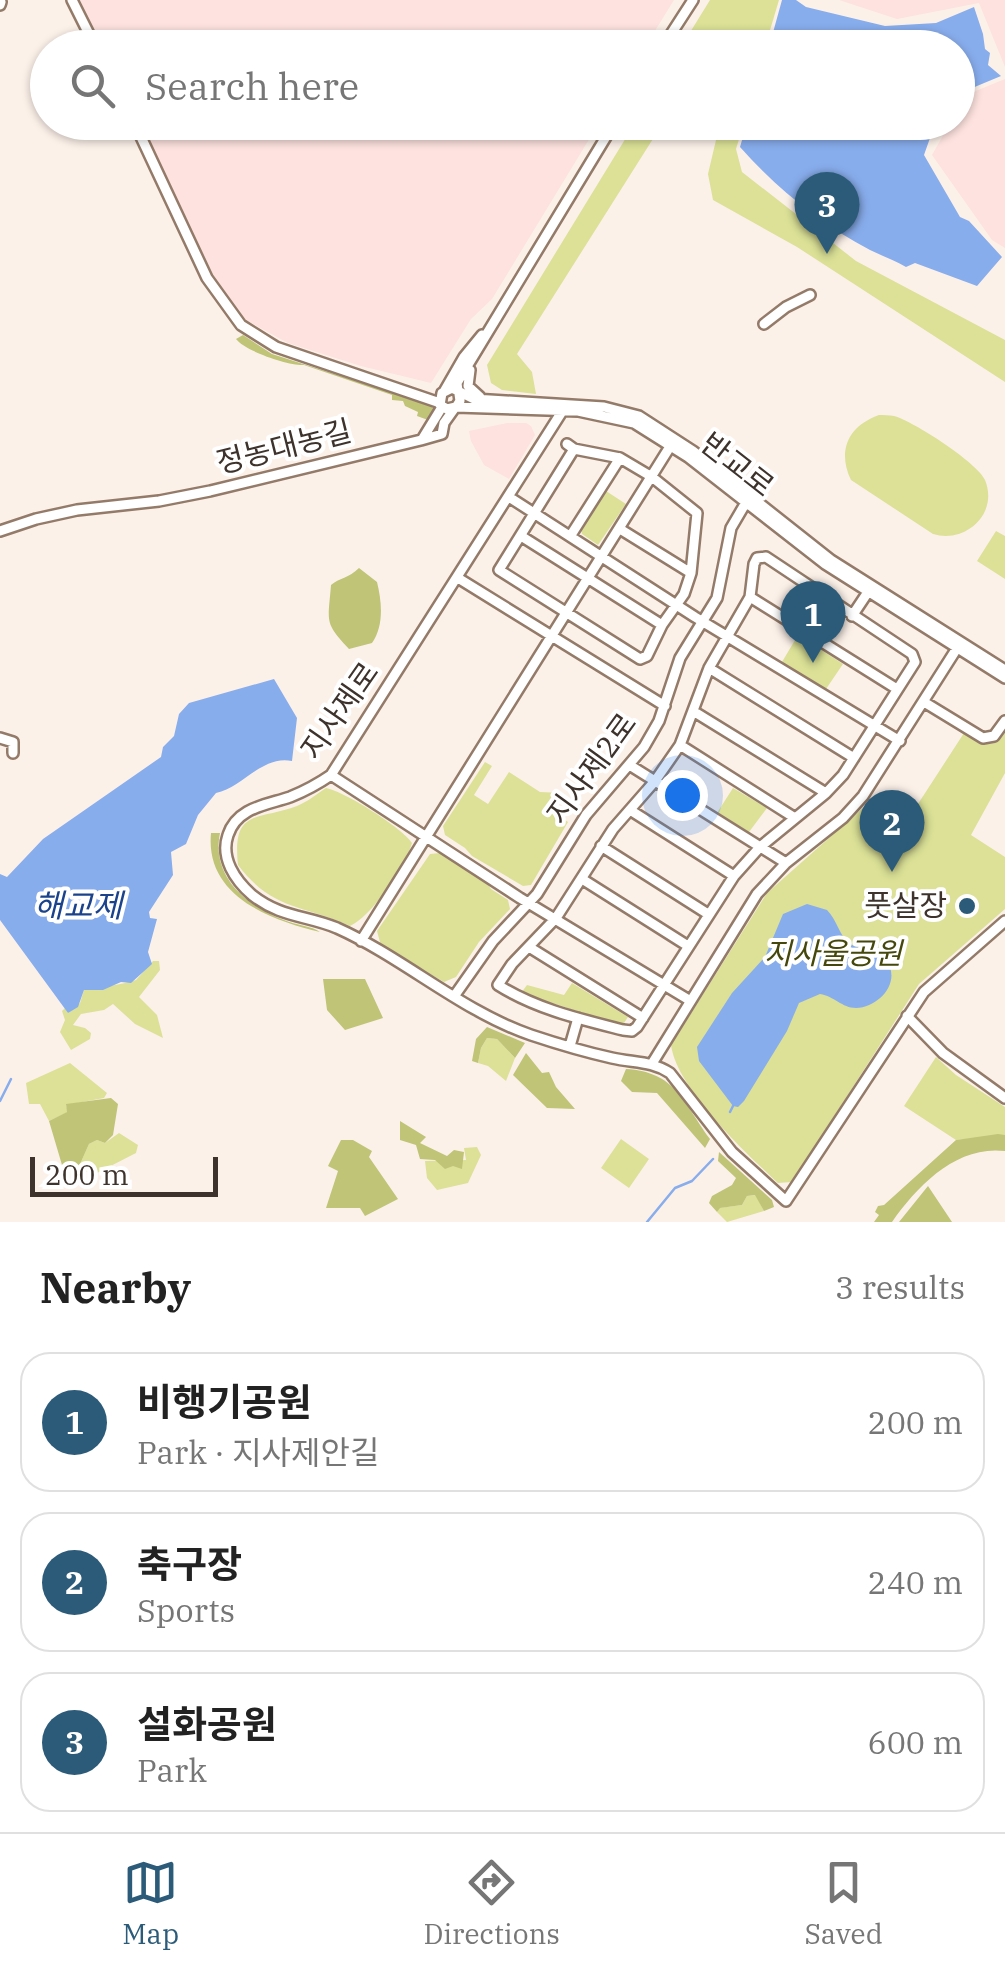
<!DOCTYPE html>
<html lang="en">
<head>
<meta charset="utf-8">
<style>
  body { margin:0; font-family:"IBM Plex Serif","Noto Sans KR",serif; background:#f6f6f6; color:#222 }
  .scale { position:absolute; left:30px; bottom:25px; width:188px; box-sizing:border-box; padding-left:10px; border:5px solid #3e332c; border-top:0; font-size:28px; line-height:35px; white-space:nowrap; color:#3e332c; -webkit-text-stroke:8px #fff; paint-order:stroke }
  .you { position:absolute; left:682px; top:795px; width:35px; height:35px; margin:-25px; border:8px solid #fff; border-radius:50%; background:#1a73e8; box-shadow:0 0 0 15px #1a73e833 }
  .badge { display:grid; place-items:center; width:65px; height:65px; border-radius:50%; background:#2b5b79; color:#fff; font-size:32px; font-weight:700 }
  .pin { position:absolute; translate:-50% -82px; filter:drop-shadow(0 2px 5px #0008) }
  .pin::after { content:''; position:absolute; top:52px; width:35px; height:30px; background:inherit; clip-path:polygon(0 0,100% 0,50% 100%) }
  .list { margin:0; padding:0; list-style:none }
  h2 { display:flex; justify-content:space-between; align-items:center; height:130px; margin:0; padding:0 40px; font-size:42px }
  h2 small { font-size:32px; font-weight:400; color:#767676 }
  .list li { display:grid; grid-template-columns:65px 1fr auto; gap:30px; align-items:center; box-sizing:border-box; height:140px; margin:0 20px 20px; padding:0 20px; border:2px solid #e0e0e0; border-radius:30px }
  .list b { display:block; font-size:38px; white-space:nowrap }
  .list p { margin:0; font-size:32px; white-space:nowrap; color:#767676 }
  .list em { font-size:32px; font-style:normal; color:#767676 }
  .icon { flex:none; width:55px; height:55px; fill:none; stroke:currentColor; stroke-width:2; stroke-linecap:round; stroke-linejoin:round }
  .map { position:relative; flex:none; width:1005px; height:1222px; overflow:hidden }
  .search { position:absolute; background:#fff; box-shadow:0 2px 8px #0004; left:30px; right:30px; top:30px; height:110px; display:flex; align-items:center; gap:25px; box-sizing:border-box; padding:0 35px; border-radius:55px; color:#767676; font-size:38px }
  .sheet { height:610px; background:#fff }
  nav { display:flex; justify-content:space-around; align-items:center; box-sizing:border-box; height:140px; border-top:2px solid #e0e0e0; background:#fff; font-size:28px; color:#767676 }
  nav a { display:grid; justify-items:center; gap:5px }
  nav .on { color:#2b5b79 }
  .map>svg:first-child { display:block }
  .commercial { fill:#fde2df }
  .green { fill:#dce197 }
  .forest { fill:#bfc477 }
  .water { fill:#88adec }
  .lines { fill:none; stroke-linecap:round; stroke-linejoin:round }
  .stream { stroke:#88adec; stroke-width:2.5 }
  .minor-casing { stroke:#947b69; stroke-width:14 }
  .minor { stroke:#fff; stroke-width:9 }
  .poi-dot { fill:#2b5b79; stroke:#fff; stroke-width:4 }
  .labels { text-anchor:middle; stroke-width:8; stroke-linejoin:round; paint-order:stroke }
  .street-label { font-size:30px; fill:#3e332c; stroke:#fff }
  .poi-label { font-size:30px; fill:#3e332c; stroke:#fff; text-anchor:end }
  .park-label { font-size:30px; font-style:italic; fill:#45470b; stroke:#fff }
  .water-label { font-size:32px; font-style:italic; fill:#1a438c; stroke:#fff }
</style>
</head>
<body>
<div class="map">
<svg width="1005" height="1222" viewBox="0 0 1005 1222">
  <rect width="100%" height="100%" fill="#fcf1e9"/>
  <path class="commercial" d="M80,0H674L645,47L102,48Z
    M839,0H1005V67L979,3L897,19Z
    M1005,79V248L992,240L932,155L950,123L958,122V110L966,95Z
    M139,123H599L492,299L471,319L431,383L361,366L288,343L246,320L215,278Z
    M507,423H526L531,426L535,435L509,479L484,465L471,441L469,431Z"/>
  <path class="green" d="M710,0H779L765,47H681Z
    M635,123H663L517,354L532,372L536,394L502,390L491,383L487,365Z
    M720,123H744L736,149L742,172L856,261L1005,340V382L797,247L713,200L708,174Z
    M879,415C883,415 890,415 894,416C913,421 978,463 985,480C999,514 965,544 933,534L851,480C837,451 848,426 879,415Z
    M606,491L626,504L598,545L582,534L581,530Z
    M996,531L1005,536V579L977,561Z
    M798,635L843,664L826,689L782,662Z
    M1005,729V773L971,835L1005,857V909L919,984L792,1182L778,1183C745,1152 677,1089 671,1045L767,893L873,799L900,823L916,807L964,733L981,744L995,743Z
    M485,762L492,766L474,795L488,804L509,772L540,792L563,793L552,811L568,822L531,885L523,886L472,856L465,848L445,835L443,826Z
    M326,788C344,791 404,829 412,843C406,866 371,917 350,926C302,904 273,911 238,865C232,808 257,821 297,806C307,802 317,794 326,788Z
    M733,788L767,808L749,832L717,813Z
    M440,853L485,880L491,889L508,900L510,909L479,942L456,977L444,982L381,946L377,931L430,854Z
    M153,961H159L160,970L139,997L157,1015L163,1038L135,1024L113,1004L104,1010L81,1014L73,1025L85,1028L91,1033L90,1039L71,1050L60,1032L65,1020L62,1011L65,1008L68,1013L80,1003L84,990C102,986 118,986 136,980Z
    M572,983L628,1017L624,1023H614L521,993L527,985L564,995Z
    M487,1038L497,1039L515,1058L506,1081L488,1066L478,1063L481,1048Z
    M936,1057L956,1075L1005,1107V1135L956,1140L904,1106Z
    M70,1063L107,1093L104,1098L66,1105L68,1112L49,1121L40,1104H29L26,1083Z
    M119,1133L138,1145L136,1153L97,1173L77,1171L89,1144L97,1140L105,1143Z
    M621,1139L649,1159L629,1188L601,1168Z
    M477,1147L481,1155L468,1183L437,1190L427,1178L425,1161L466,1160L464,1148Z
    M756,1195L764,1211L727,1222L717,1212L719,1208L742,1205L747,1196Z"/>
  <path class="forest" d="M243,335L272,354L431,405L434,410L428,420L417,416L418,412L405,406L403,401L392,400V395L304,365C289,366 245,351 236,339Z
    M359,568L377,582C382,602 384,626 372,643L349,649C324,622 328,623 331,585C339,578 349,578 359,568Z
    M211,833H220C211,877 247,906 284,920C296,925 312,926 320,932C270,920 205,896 211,833Z
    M323,979H365L383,1018L345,1030L327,1010Z
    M487,1027L525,1043L515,1058L497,1039L487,1038L481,1048L478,1063L472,1061L476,1039Z
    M526,1053L542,1073L549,1072L556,1087L575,1109L547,1108L513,1075Z
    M626,1069C676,1072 683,1102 710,1139L705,1148L657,1093L632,1092L621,1081Z
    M111,1098L118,1104L113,1135L105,1143L97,1140L89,1144L77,1171L73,1172L62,1165L49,1121L67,1112L66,1104Z
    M400,1121L426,1137L420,1143L447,1156L454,1150L464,1152L462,1169L453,1166L445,1169L435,1160L420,1159L416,1145L400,1140Z
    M998,1134L1005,1135V1151C957,1145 918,1185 892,1222H874L879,1215L875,1212L878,1206L884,1205L956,1140Z
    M341,1140H353L372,1151L369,1157L398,1199L365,1216L360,1208H326L338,1171L328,1166Z
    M719,1152L772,1200L774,1207L764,1211L755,1195L747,1196L742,1205L720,1208L717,1212L709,1203L712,1196L732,1185L736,1178L718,1161Z
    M928,1186L952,1222H899Z"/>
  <path class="water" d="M782,0H796L806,7L885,26L936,23L974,7L983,34L985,49L990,53L988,65L1001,76L965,91L958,101V48L769,47Z
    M747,123H942L930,138L924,155L960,217L969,221L1002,257L977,286L915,263L906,267C894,260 882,256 870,250C822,225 776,188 740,147Z
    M274,679L297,718L292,761C262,755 242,788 216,793L198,815L186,844L171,852L173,875L149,912L150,918L157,919L148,952L152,964L131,983L121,982L103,990H84L78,1007L68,1013L0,920V874L7,877L43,839L161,757L163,747L174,736L179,714L189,703Z
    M807,904L827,910C837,920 839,935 849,943C860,951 875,948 885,959C903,980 880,1007 856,1008C842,1008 834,996 820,994L799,1003L787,1031L744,1101L738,1107L733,1106L699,1061L697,1047L732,993L765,957L783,914Z"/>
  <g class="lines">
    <path class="stream" d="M0,1101L11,1079
      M730,1112L733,1106
      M647,1222L675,1188L692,1181L713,1159"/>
    <defs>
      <path id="minor" d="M72,0L96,48
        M0,5L1,2
        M662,48L693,0
        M134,122L207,278L241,325L276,347L440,403
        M764,324L786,307L810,295
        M470,370L468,386L480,397
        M445,390L464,357L482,335
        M458,391L457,383L615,122
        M459,394L460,401L456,407L447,409L440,405L442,393L452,388L474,399L604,407L639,416L693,451L831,560L1005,670
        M456,407L578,411L634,423L688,457L825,564L1005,678
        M563,410L331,775C318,784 305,791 290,797C267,805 237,807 228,835C220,858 235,880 252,895C281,918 306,915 337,928C404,958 461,1011 531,1035C558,1044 585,1052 612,1058C634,1063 652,1061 670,1073L732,1152L786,1201L924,992L1005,921
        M423,438L442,407
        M567,444L574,449L620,458
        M509,497L695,617L900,741
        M620,529L691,573
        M0,531L36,519L77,510L159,501L210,491L421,440L442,434L444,423L454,409
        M571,535L620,458L652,477L697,513L691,573L684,594L662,625L647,656L640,659L499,570L574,449
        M521,536L662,625
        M766,557L912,654L915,662L843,775L826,793L760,847L734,876L637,1027L632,1031L623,1030C580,1019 536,1009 498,985L512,964L556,918L613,829L655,781L680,745L709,668L750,597L754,564L757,558Z
        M458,578L665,706
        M750,597L897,689
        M852,616L868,592
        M709,668L854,758
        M924,702L983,738L994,736L1005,721
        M693,711L826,793
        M0,738L13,742V753
        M680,745L795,818
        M631,766L786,863
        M331,775L520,898L689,1000
        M630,810L734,876
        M601,846L708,914
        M582,879L688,946
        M361,941L671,445
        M529,947L643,1018
        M455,995L493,941L537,894L586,815L644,747L659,721L680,658L717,598L731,528L748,499
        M907,1016L943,1053L1005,1098
        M570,1046L578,1018
        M653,1062L757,894L786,863L843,818L863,796L959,645"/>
    </defs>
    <use href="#minor" class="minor-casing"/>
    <use href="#minor" class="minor"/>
  </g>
  <circle class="poi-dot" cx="967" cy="906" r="10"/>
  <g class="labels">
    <g class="street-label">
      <text transform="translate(284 447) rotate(-14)" y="10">정농대농길</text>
      <text transform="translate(737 465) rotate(38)" y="10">반교로</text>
      <text transform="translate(340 711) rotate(-55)" y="10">지사제로</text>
      <text transform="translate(592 769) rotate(-54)" y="10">지사제2로</text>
    </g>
    <g class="poi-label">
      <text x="947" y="916">풋살장</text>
    </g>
    <g class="park-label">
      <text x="833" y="964">지사울공원</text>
    </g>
    <g class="water-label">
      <text x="78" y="917">해교제</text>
    </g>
  </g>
</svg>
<div class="scale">200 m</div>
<div class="you"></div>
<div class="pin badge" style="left:813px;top:663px">1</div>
<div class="pin badge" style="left:892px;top:872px">2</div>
<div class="pin badge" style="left:827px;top:254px">3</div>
<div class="search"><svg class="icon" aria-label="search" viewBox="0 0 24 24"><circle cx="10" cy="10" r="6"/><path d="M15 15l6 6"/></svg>Search here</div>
</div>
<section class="sheet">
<h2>Nearby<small>3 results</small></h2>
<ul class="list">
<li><span class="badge">1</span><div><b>비행기공원</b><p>Park · 지사제안길</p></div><em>200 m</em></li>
<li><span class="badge">2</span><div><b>축구장</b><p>Sports</p></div><em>240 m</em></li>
<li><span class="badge">3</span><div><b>설화공원</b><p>Park</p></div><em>600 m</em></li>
</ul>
</section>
<nav>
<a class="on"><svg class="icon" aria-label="map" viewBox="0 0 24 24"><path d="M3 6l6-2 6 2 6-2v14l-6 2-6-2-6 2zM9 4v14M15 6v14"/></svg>Map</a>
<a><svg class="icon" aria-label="directions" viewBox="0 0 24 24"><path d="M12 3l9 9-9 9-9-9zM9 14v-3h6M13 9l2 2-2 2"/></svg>Directions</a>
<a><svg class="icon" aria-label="saved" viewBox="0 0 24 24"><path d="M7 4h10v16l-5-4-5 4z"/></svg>Saved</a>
</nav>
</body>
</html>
